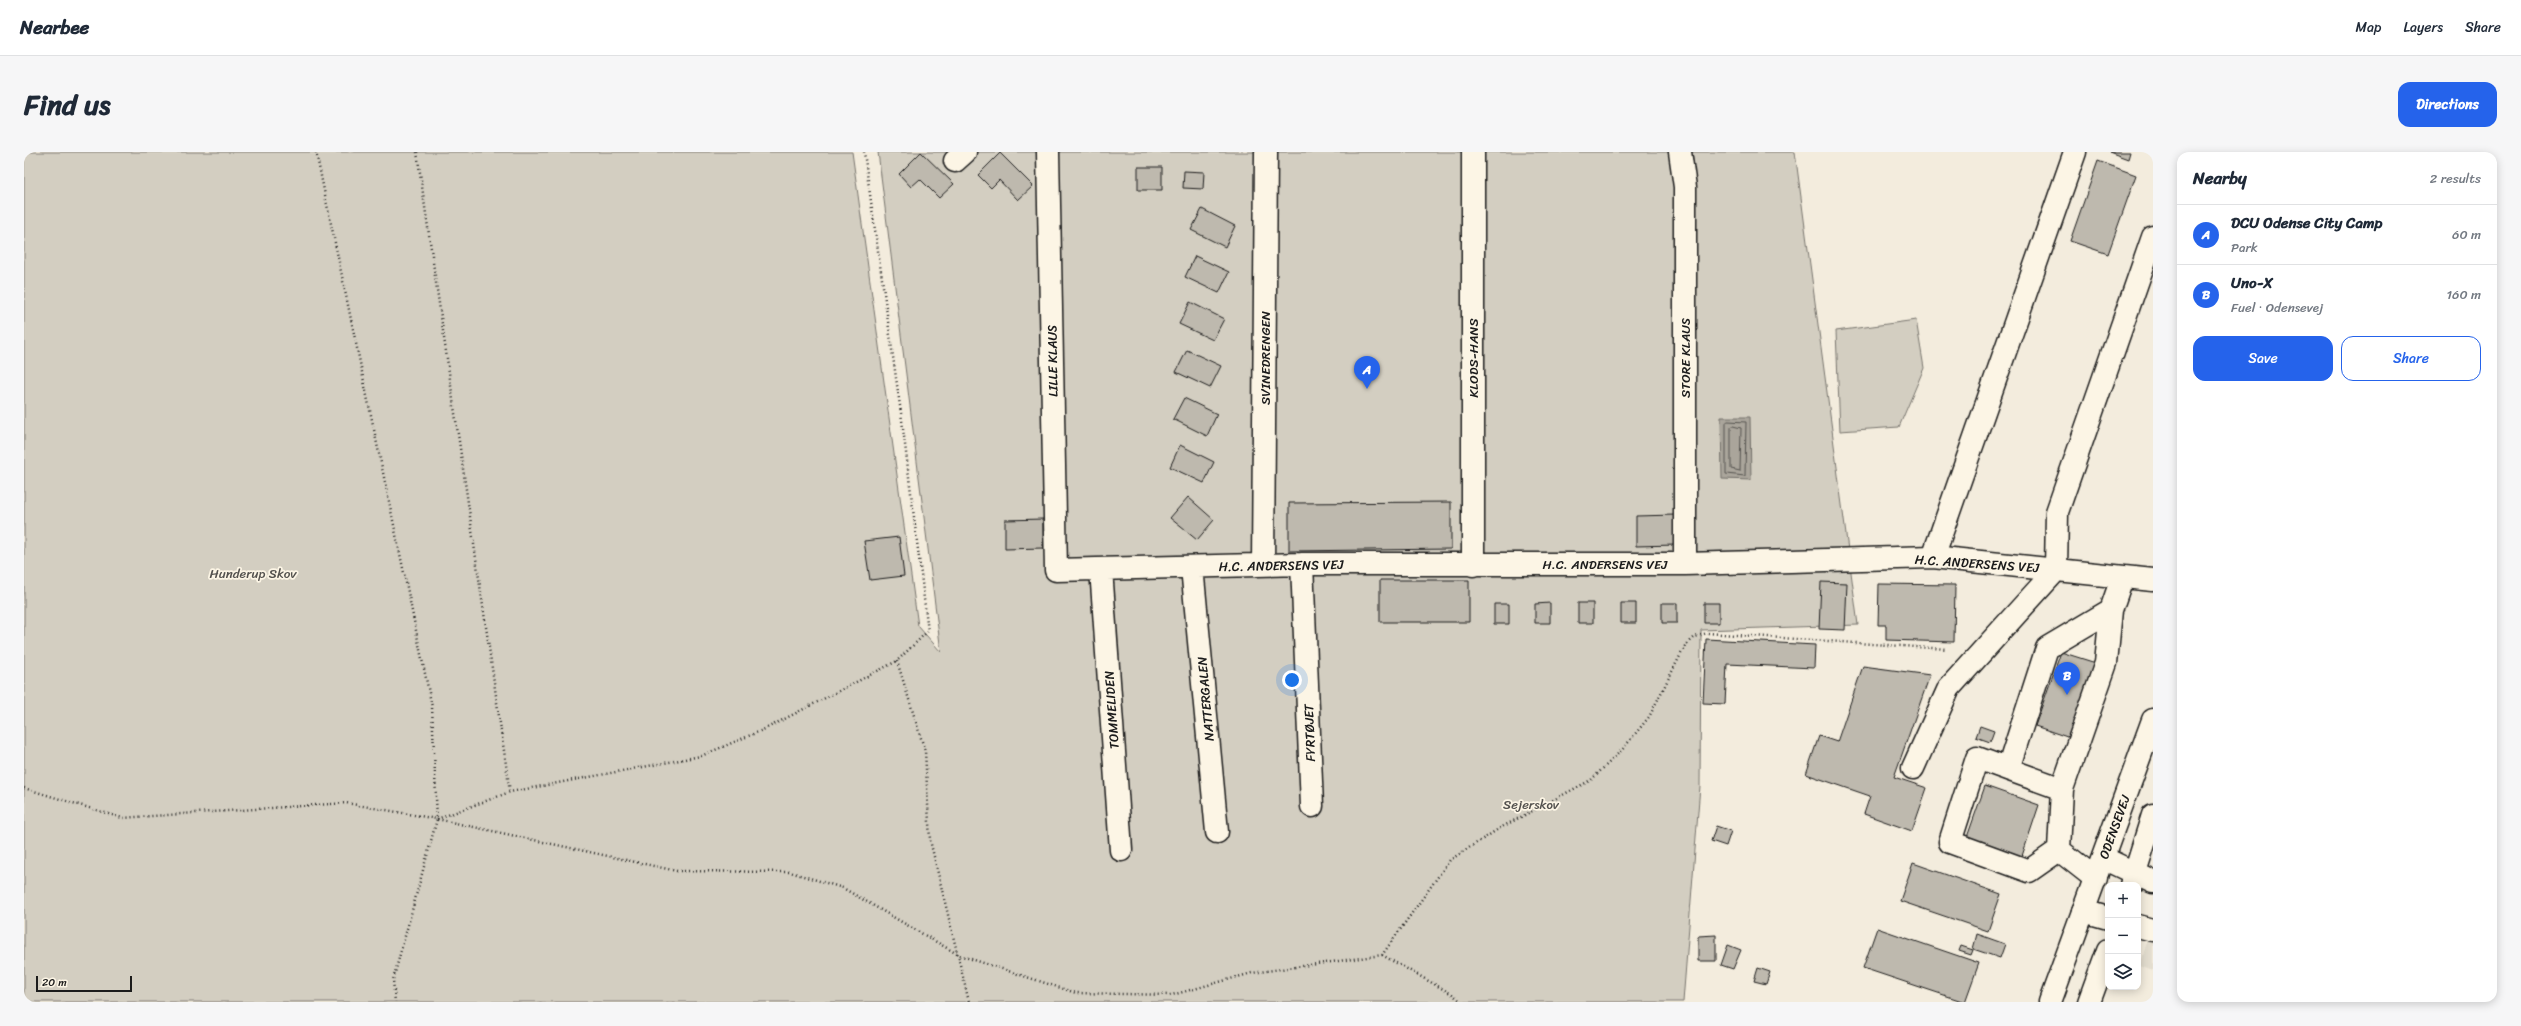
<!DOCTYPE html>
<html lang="en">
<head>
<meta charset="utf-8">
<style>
  body { margin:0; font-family:Sriracha,sans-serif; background:#f6f6f7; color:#1f2937 }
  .controls { position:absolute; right:12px; bottom:12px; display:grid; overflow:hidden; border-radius:8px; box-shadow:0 2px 10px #0003 }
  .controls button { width:36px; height:36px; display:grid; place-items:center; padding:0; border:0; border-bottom:1px solid #e0e1e3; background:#fff; color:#1f2937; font:20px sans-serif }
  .scale { position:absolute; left:12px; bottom:10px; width:96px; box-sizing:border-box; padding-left:4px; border:2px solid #1c1c1c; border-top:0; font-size:11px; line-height:14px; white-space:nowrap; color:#1c1c1c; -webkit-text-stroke:3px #fcf5e5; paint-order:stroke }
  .you { position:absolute; left:1268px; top:528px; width:14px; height:14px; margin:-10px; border:3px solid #fff; border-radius:50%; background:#1a73e8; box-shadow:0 0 0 6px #1a73e833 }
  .badge { display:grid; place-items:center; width:26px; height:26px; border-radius:50%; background:#2563eb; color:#fff; font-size:13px; font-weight:700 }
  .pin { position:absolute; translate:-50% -33px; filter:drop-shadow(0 1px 2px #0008) }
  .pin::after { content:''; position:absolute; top:21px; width:14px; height:12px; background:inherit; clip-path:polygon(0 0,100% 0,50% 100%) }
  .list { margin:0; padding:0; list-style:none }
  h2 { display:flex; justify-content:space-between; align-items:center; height:52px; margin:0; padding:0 16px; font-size:17px }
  h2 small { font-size:13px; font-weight:400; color:#747a83 }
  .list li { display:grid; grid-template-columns:26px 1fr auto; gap:12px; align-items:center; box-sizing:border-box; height:60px; padding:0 16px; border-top:1px solid #e0e1e3 }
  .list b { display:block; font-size:15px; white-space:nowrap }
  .list p { margin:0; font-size:13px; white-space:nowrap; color:#747a83 }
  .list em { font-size:13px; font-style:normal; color:#747a83 }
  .actions { display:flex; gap:8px; padding:12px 16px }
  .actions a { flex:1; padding:9px 0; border:1px solid #2563eb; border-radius:12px; text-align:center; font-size:14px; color:#2563eb }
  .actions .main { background:#2563eb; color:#fff }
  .icon { flex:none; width:22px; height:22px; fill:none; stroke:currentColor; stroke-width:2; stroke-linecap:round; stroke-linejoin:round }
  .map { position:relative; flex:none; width:2129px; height:850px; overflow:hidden; border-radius:12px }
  header { display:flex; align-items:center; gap:24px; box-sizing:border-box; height:56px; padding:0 20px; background:#fff; border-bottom:1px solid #e0e1e3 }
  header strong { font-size:19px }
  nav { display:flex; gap:22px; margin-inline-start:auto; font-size:14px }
  .intro { display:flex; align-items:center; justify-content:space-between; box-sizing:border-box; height:96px; padding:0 24px }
  h1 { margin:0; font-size:28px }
  .button { padding:10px 18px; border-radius:12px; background:#2563eb; color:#fff; font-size:14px; font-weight:700 }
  main { display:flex; gap:24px; padding:0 24px }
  aside { flex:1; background:#fff; border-radius:12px; box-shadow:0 2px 10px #0003 }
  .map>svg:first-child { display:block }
  .built { fill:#e3ddcf }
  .green { fill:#d3cec1; stroke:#78756e }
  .water { fill:#aaa59b; stroke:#716e68 }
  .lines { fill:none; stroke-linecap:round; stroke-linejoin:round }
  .shore { stroke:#55534f; stroke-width:1 }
  .building { fill:#beb9ae; stroke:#1c1c1c }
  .minor-casing { stroke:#1c1c1c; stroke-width:25 }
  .major-casing { stroke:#1c1c1c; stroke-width:25 }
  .path { stroke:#1c1c1c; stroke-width:2.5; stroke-dasharray:1 3; stroke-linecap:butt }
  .minor { stroke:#fcf5e5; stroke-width:22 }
  .major { stroke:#fcf5e5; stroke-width:22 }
  .labels { text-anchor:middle; stroke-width:3.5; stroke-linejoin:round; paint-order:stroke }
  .street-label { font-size:13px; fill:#1c1c1c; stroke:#fcf5e5 }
  .park-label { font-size:13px; fill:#53514e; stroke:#fcf5e5 }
</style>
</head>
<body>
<header>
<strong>Nearbee</strong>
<nav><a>Map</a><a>Layers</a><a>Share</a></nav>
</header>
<div class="intro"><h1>Find us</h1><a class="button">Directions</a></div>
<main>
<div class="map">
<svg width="2129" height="850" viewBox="0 0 2129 850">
  <rect width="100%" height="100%" fill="#f3ecdd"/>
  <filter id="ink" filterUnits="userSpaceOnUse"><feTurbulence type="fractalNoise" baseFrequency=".025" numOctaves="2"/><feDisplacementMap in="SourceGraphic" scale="8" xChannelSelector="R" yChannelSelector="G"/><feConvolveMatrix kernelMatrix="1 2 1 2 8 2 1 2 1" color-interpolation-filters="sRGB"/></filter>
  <g filter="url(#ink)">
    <path class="built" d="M2129,769V819L2116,814Z"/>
    <path class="green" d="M0,0H828L894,474L917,500L854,0H1771L1834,473L1677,478L1676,634L1659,850H0Z
      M1892,168L1900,216L1875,275L1816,279L1812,179Z"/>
    <path class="water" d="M1697,265H1726L1727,328L1698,327Z"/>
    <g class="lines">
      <path class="shore" d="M1704,269L1722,270L1721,324L1702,322V271Z
        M1709,274L1717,276L1716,319L1707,317V276Z"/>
    </g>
    <path class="building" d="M897,0L930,32L915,46L896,27L887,35L875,22Z
      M2085,0H2106L2104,7Z
      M976,1L1009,34L994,48L975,28L967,36L954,23Z
      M2074,9L2112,23L2084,102L2046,89Z
      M1114,15H1138V38H1114Z
      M1160,19L1180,20L1179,37L1159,36Z
      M1178,57L1211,74L1201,95L1167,78Z
      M1171,104L1205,120L1195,141L1161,125Z
      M1166,150L1200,167L1189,188L1155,172Z
      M1163,198L1197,214L1186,236L1152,220Z
      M1160,246L1193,262L1183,284L1149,267Z
      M1156,293L1190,310L1180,331L1146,315Z
      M1164,345L1190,368L1173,388L1146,366Z
      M1427,350V397L1265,399V351Z
      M1651,363L1652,393L1612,394V364Z
      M1019,367V396L981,397V368Z
      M875,385L880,424L846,428L840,389Z
      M1356,428H1445V470H1356Z
      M1797,430L1823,431L1821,478L1795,477Z
      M1855,432L1931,433L1930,490L1862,488V473H1854Z
      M1526,451V471H1511V452Z
      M1554,451H1569V471H1554Z
      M1597,451H1612V471H1597Z
      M1638,451H1653V471H1638Z
      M1680,451H1695V471H1680Z
      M1470,452H1485V472H1470Z
      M1682,487L1791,493L1790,516L1703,512L1701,552L1679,551Z
      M2037,500L2075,512L2049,587L2011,574Z
      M1839,514L1906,523L1870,625L1903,636L1888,679L1840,662L1846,644L1782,622L1795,584L1813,590Z
      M1956,574L1970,579L1966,590L1952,585Z
      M1961,634L2015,653L1997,707L1942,688Z
      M1692,674L1707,679L1702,694L1687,689Z
      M1889,711L1977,742L1964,779L1876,749Z
      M1853,776L1955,811L1941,850L1839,816Z
      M1953,782L1981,792L1976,806L1949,797Z
      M1692,783V809H1674V784Z
      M1704,793L1717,798L1709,817L1697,813Z
      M1937,794L1949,798L1947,803L1935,799Z
      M1734,816L1746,820L1742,832L1730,829Z"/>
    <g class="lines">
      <defs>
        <path id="minor" d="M1024,0L1032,418L1278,412H1661L1909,405L2129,428
          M1656,0L1661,35V412
          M931,9L941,0
          M1909,405L2051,0
          M1278,412L1288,654
          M1239,413L1242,0
          M1449,413V0
          M1168,415L1193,680
          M1077,417L1097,698
          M1889,616L1925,536L2032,418L2033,360L2129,85
          M1984,617L2023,496L2087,458
          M2035,698L2005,719L1926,690L1953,606L2038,637
          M2035,698L2038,637L2082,511L2087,458L2098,426
          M2035,698L2072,727
          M2079,706L2129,730
          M2059,759L2084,766
          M2114,774L2129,778"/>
        <path id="major" d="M2107,733L2129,663
          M2026,850L2129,568
          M2065,850L2084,798"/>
      </defs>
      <use href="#minor" class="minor-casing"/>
      <use href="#major" class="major-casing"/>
      <path class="path" d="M292,0L408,555L413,667L369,828L371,850
        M393,0L486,640
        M873,509L901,599L906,688L945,850
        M0,636L98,666L322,651L413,667L653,719L766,720L819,736L935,803L1052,841L1148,843L1228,821L1358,803L1426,708L1476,676L1567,628L1598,598L1625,565L1661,494L1671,485L1683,481L1923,497
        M413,667L486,640L677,604L741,577L873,509L904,479L878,268L840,0
        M1358,803L1428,842L1438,850"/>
      <use href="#minor" class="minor"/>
      <use href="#major" class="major"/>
    </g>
  </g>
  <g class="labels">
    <g class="street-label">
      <text transform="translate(1241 206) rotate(-90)" y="5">SVINEDRENGEN</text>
      <text transform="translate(1449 206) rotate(-90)" y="5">KLODS-HANS</text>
      <text transform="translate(1661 206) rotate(-90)" y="5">STORE KLAUS</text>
      <text transform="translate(1028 209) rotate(-91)" y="5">LILLE KLAUS</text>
      <text transform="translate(1953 411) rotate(4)" y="5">H.C. ANDERSENS VEJ</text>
      <text x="1581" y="417">H.C. ANDERSENS VEJ</text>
      <text transform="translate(1257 413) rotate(-1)" y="5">H.C. ANDERSENS VEJ</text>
      <text transform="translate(1181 547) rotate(-95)" y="5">NATTERGALEN</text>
      <text transform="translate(1087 558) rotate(-94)" y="5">TOMMELIDEN</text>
      <text transform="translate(1285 581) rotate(-92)" y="5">FYRTØJET</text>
      <text transform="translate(2090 675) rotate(-70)" y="5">ODENSEVEJ</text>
    </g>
    <g class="park-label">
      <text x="229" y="426">Hunderup Skov</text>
      <text x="1507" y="657">Sejerskov</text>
    </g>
  </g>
</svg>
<div class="controls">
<button>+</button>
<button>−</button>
<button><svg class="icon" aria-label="layers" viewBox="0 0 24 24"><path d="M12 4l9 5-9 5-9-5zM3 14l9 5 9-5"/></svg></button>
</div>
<div class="scale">20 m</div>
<div class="you"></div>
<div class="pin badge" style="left:1343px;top:237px">A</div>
<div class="pin badge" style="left:2043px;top:543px">B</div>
</div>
<aside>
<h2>Nearby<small>2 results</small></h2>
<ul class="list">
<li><span class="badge">A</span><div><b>DCU Odense City Camp</b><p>Park</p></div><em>60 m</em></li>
<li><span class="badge">B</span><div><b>Uno-X</b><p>Fuel · Odensevej</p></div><em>160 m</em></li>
</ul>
<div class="actions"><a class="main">Save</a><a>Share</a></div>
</aside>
</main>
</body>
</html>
